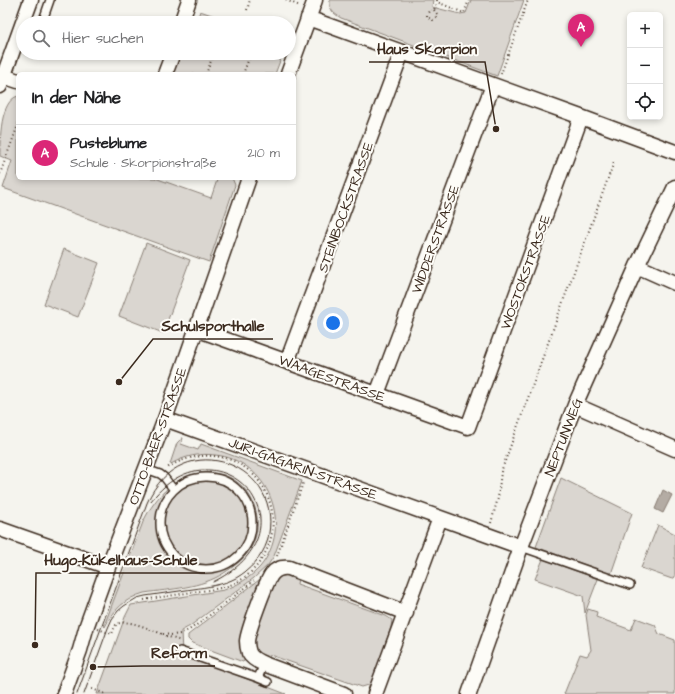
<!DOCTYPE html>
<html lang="de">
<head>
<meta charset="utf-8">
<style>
  body { margin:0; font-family:"Architects Daughter",sans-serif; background:#f6f6f6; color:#202124 }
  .controls { position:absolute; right:12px; top:12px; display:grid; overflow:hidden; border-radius:6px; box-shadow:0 2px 6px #0003 }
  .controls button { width:36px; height:36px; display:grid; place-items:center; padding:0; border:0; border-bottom:1px solid #e0e0e0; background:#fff; color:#202124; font:20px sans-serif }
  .you { position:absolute; left:333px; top:323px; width:14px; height:14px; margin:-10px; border:3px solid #fff; border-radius:50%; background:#1a73e8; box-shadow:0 0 0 6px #1a73e833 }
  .badge { display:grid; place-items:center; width:26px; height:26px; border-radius:50%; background:#db2777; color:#fff; font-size:13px; font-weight:700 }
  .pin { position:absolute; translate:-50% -33px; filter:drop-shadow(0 1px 2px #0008) }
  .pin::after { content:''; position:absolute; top:21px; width:14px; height:12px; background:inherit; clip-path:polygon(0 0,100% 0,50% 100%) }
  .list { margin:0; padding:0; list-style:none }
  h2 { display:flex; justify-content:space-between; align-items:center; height:52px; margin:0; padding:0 16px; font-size:17px }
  h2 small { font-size:13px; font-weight:400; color:#757577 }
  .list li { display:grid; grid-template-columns:26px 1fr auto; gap:12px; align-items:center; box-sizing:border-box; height:56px; padding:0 16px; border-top:1px solid #e0e0e0 }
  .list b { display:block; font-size:15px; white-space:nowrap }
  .list p { margin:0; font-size:13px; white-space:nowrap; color:#757577 }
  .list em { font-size:13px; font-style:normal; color:#757577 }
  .icon { flex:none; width:22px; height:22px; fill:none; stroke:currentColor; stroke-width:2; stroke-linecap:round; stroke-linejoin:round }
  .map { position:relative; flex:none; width:675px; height:694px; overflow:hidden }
  .search { position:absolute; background:#fff; box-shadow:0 2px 6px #0003; left:16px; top:16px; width:280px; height:44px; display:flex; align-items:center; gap:10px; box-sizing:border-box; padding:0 14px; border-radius:22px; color:#757577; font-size:15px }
  .panel { position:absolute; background:#fff; box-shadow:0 2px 6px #0003; left:16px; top:72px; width:280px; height:108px; border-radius:6px }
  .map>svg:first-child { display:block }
  .green { fill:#dad6d0; stroke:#8a8077 }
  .water { fill:#b4aca4; stroke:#84786e }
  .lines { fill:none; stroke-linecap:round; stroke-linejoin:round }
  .lane-casing { stroke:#3b2a1e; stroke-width:10 }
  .street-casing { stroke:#3b2a1e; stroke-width:17 }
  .path { stroke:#3b2a1e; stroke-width:2; stroke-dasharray:1 3; stroke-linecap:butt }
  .lane { stroke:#fdfcf7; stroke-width:7 }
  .street { stroke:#fdfcf7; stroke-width:14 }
  .tram { stroke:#3b2a1e; stroke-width:1 }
  .labels { text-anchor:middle; stroke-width:4; stroke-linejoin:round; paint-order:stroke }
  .street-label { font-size:14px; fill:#3b2a1e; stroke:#fdfcf7 }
  .leader { fill:none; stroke:#3b2a1e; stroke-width:1.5 }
  .callout-dot { fill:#3b2a1e; stroke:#fdfcf7; stroke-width:1.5 }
  .callout-label { font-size:15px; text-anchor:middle; font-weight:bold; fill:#3b2a1e; stroke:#fdfcf7; stroke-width:4; stroke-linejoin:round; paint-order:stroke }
</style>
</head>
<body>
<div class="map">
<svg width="675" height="694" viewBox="0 0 675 694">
  <rect width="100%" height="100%" fill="#f5f4ee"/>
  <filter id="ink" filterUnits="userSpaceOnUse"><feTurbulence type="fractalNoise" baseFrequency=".025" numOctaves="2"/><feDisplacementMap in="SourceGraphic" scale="8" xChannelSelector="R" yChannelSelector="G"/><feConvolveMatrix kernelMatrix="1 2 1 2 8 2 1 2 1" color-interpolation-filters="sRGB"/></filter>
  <g filter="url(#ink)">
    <path class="green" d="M330,0H433L432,7L460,14L466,13L471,0H524L497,76L341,18C333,13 329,10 330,0Z
      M200,11L235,23H196Z
      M179,53H283L275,74H171Z
      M18,96V178H155L211,198L217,180L212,178H232L235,185L209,262L3,188L12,161L0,156C0,139 0,101 18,96Z
      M146,243L190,260L163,333L119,316Z
      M64,249L99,263L78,317L44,304Z
      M182,438H183L181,444L198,450L201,444L302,481L274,556L268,565L254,578L190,626L181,631L182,654L286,694H97L125,617L131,605L224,590C238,585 250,578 260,567C294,526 269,460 215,455C199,453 185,456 171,464H170L177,443Z
      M209,472C214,473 219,474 224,475C255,486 267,524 249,551C243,560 233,567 224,573C201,588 171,589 144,593C126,598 113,610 105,627L104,626L143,522C156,495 177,473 209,472Z
      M561,478L632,513L611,574L536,547Z
      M658,525L675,534V577L672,579L641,568Z
      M543,559L598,579L585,613L583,596L535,579Z
      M268,573L246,658L243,662L192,643L188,639V635Z
      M288,575L298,578L297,584L386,616L392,620L391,627L372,684L362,687L270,655L268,660L260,656L254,649L253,639L269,586L278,577Z
      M588,609L597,612L596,617L631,630L636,618L655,625L659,634L675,640V694H564L580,654L587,656L591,650L586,615Z"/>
    <path class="water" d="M663,490L672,495L663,513L655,509Z"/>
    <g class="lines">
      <defs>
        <path id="lane" d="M42,23L50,0
          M146,469L160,474L164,477L174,490
          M160 523a46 46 0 1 1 92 0a46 46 0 1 1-92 0Z
          M521,547L630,585
          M180,651L258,678L264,664
          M258,678L268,682"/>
        <path id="street" d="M308,18L581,117L675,152
          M181,23L189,0
          M165,74L173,53
          M288,74L315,0
          M0,75L18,81
          M0,86L31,0
          M637,266L675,283
          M196,329L468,427L581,117
          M287,362L402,52
          M377,394L493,85
          M575,405L675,449
          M165,419L521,547
          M0,529L108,567
          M64,694L80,650L87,625L108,567L165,419L249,178
          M344,694L264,664C259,662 252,659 249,653C248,650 247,645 247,641C248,631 266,581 272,574C276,569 282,567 289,568L406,613
          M375,694L440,518
          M469,694L521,547L575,405L637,266L675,187"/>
      </defs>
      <use href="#lane" class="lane-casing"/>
      <use href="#street" class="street-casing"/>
      <path class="path" d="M286,0L300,6
        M437,0V2L464,13L469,0
        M247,10L250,0
        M434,10L437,14L436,17L433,20L427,17V14L430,10H434L437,2
        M206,74L214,53
        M243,74L251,53
        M501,74L528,0
        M0,174L18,125
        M491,523L498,498L501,472L614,162
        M277,556L303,483
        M144,600C160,597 176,595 192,592C208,590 225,589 239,581C248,576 256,568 261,560C285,525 271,476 231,460C210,452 186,456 167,468
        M98,629L112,634C113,631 114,628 116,625C125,617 152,630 162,634
        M163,634L173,635L180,634L189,630L201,622L254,581
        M166,636L181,641
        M92,689L106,694"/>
      <use href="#lane" class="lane"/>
      <use href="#street" class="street"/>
      <path class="tram" d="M151,501C217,415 322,528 213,582
        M77,694L147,503C181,423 289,465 267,542C262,557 250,570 236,578C223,585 207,587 193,589C177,591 161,594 145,596L137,598L124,606L118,611L112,619L108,628L84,694"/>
    </g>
  </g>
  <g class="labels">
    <g class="street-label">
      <text transform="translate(345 207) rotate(-70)" y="5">STEINBOCKSTRASSE</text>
      <text transform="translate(435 239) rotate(-70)" y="5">WIDDERSTRASSE</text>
      <text transform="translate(525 272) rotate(-70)" y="5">WOSTOKSTRASSE</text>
      <text transform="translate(332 378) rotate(20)" y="5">WAAGESTRASSE</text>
      <text transform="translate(157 436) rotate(-70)" y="5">OTTO-BAER-STRASSE</text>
      <text transform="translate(563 437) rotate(-69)" y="5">NEPTUNWEG</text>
      <text transform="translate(303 468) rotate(20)" y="5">JURI-GAGARIN-STRASSE</text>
    </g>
  </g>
  <path class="leader" d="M496 129L485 62H369M119 382L153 339H273M35 645L36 573H205M93 667L143 666H215"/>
  <g class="callout-dot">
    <circle cx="496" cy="129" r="4"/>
    <circle cx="119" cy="382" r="4"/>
    <circle cx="35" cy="645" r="4"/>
    <circle cx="93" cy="667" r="4"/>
  </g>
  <g class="callout-label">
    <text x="427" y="54">Haus Skorpion</text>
    <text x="213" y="331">Schulsporthalle</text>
    <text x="121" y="565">Hugo-Kükelhaus-Schule</text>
    <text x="179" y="658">Reform</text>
  </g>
</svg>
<div class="controls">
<button>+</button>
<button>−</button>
<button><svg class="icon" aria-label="locate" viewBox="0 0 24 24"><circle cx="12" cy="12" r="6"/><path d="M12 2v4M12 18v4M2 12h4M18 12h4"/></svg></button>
</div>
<div class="you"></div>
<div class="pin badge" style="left:581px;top:47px">A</div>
<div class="search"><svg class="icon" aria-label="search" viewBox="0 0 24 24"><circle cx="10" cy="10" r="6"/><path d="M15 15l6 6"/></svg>Hier suchen</div>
<section class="panel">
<h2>In der Nähe<small></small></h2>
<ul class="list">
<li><span class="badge">A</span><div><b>Pusteblume</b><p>Schule · Skorpionstraße</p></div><em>210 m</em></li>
</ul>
</section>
</div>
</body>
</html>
